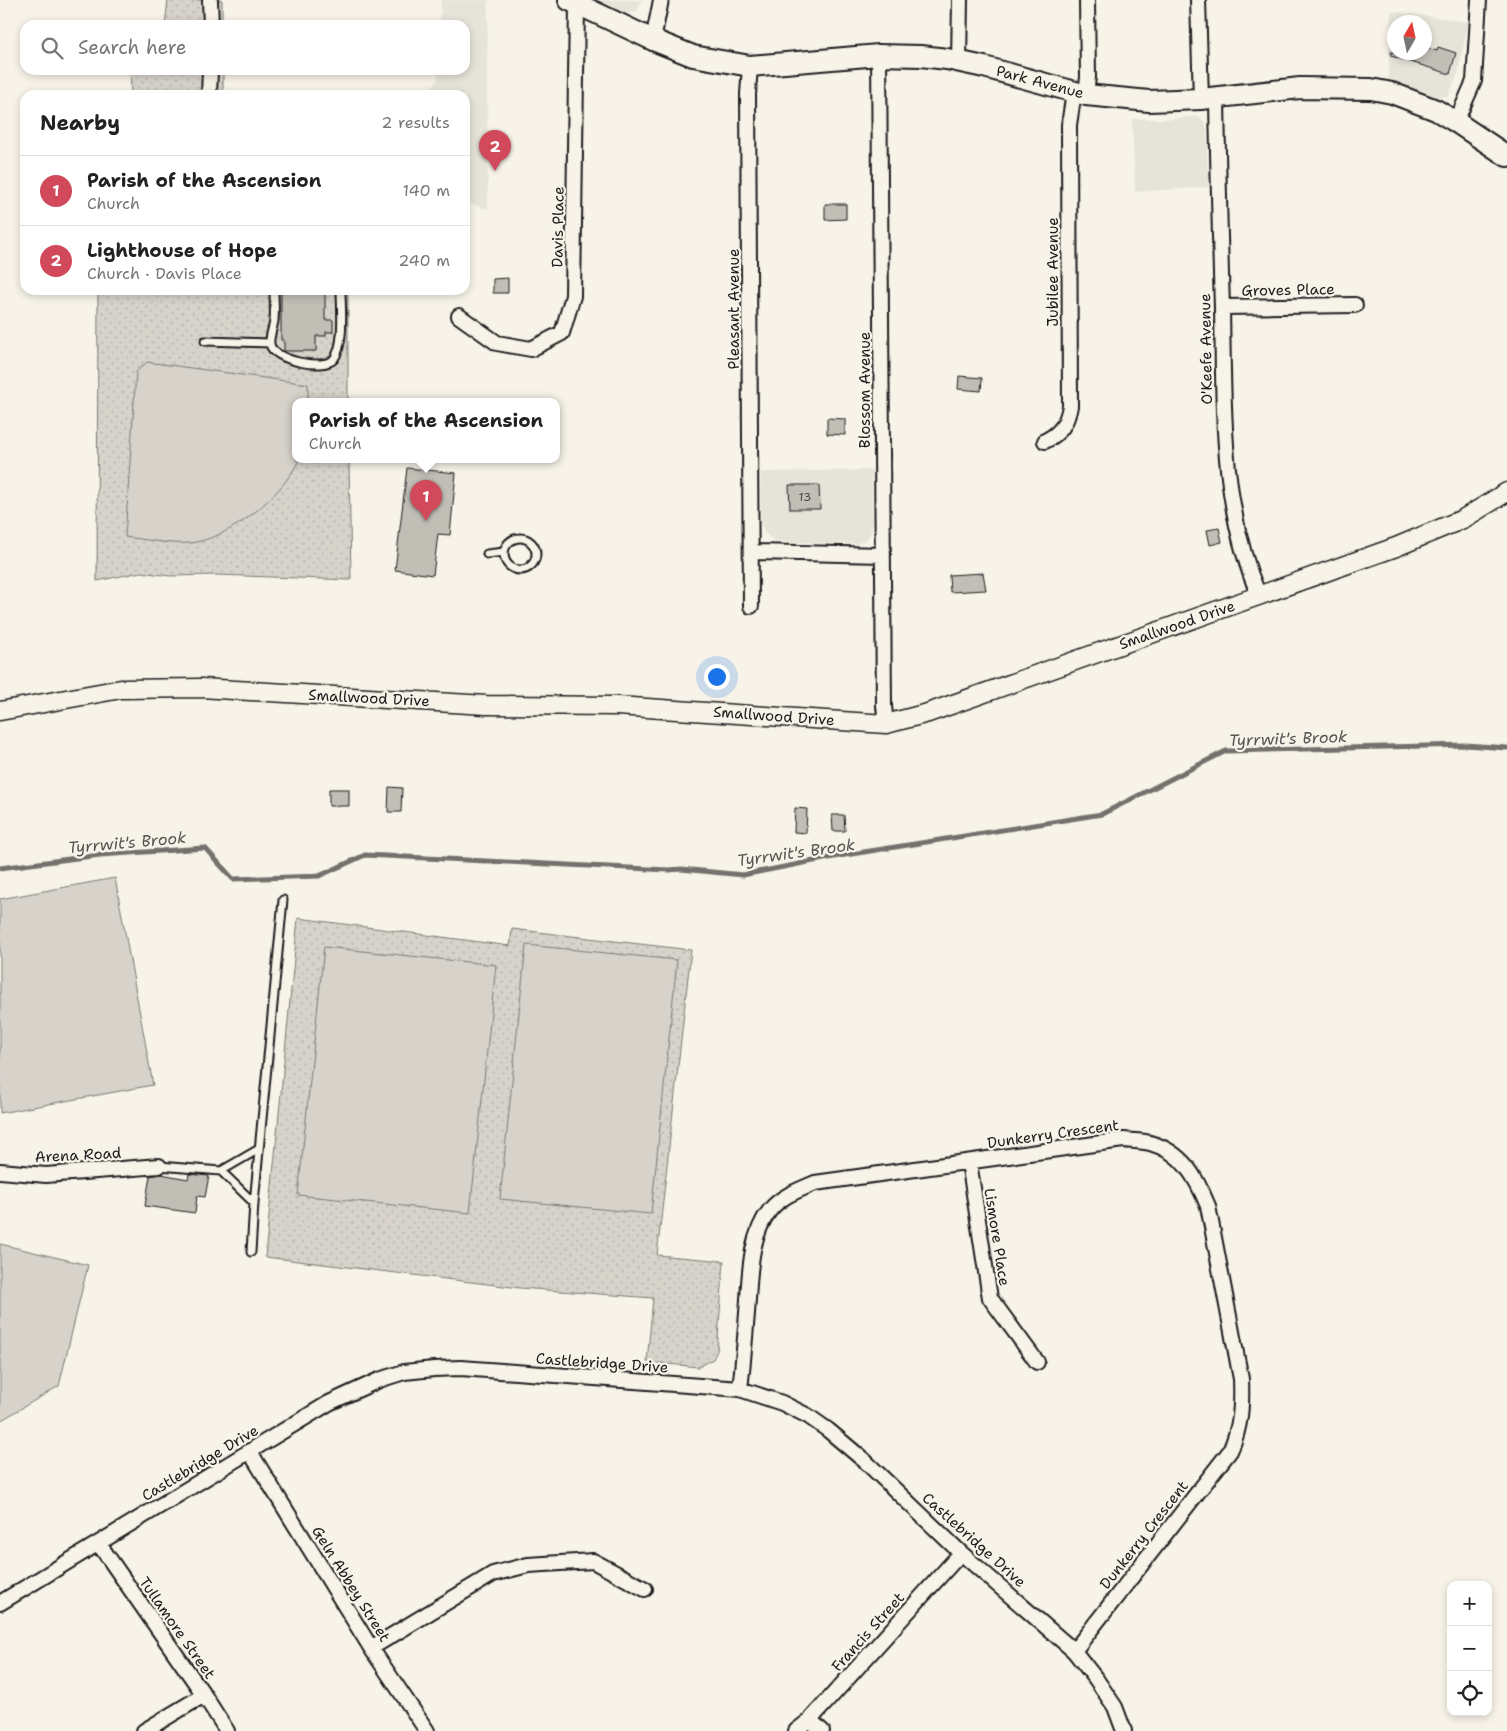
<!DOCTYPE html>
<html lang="en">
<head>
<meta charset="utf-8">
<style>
  body { margin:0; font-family:"Shantell Sans",sans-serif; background:#f2f2f2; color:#222 }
  .controls { position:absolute; right:15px; bottom:15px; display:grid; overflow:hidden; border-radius:10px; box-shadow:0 2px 8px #0003 }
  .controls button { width:45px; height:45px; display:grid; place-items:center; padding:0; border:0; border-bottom:1px solid #e0e0e0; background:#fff; color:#222; font:25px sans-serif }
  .compass { position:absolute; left:1387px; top:15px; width:45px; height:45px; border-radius:50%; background:#fff; box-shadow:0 2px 8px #0003; rotate:9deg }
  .you { position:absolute; left:716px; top:676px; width:18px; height:18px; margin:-12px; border:4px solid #fff; border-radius:50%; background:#1a73e8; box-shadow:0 0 0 8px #1a73e833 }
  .badge { display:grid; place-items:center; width:32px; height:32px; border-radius:50%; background:#d1495b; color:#fff; font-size:16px; font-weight:700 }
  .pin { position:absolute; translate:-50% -41px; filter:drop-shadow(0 1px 2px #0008) }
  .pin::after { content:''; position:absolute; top:26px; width:18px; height:15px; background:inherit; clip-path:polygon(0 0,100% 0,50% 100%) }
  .popup { position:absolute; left:292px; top:398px; width:268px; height:65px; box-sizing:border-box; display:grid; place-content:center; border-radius:10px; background:#fff; filter:drop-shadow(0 1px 4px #0005); font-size:16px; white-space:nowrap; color:#767676 }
  .popup b { font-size:19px; color:#222 }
  .popup::after { content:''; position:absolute; left:50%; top:100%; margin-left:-10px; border:10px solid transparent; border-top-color:#fff }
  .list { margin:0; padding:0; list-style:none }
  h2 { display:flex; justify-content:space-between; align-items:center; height:65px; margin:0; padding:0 20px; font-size:21px }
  h2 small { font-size:16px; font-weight:400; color:#767676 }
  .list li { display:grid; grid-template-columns:32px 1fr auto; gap:15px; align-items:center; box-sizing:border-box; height:70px; padding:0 20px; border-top:1px solid #e0e0e0 }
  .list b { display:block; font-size:19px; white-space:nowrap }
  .list p { margin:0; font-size:16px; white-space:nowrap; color:#767676 }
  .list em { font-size:16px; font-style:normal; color:#767676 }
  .icon { flex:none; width:28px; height:28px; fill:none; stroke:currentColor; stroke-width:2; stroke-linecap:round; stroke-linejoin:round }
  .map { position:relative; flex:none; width:1507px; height:1731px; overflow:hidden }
  .search { position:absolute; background:#fff; box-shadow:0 2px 8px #0003; left:20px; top:20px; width:450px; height:55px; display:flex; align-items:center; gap:12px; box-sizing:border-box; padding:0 18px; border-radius:15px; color:#767676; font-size:19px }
  .panel { position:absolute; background:#fff; box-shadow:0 2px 8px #0003; left:20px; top:90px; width:450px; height:205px; border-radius:15px }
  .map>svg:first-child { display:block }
  .built { fill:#e6e3d9; fill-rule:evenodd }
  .green { fill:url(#green-dots); stroke:#7a7874 }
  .pitch { fill:#d7d3cb; stroke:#7a7874 }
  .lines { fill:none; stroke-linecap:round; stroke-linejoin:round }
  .stream { stroke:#72716c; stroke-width:5 }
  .building { fill:#c0beb5; stroke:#1c1c1c }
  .service-casing { stroke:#1c1c1c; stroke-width:11 }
  .minor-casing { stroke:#1c1c1c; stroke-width:18 }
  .tertiary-casing { stroke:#1c1c1c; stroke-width:21 }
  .secondary-casing { stroke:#1c1c1c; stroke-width:24 }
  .service { stroke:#f7f3e8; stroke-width:7 }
  .minor { stroke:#f7f3e8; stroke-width:14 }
  .tertiary { stroke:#f7f3e8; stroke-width:18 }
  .secondary { stroke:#f7f3e8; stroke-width:20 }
  .labels { text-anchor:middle; stroke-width:4.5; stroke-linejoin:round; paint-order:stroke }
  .number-label { font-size:12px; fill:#454442 }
  .street-label { font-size:15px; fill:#1c1c1c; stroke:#f7f3e8 }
  .water-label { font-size:16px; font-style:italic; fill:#565452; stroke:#f7f3e8 }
</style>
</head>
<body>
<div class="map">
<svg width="1507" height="1731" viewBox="0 0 1507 1731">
  <defs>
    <pattern id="green-dots" width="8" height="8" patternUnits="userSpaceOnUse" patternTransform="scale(1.25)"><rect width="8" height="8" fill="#d7d3cb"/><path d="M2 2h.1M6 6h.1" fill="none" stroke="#b8b5ae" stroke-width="1.8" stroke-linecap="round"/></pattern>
  </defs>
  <rect width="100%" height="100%" fill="#f7f3e8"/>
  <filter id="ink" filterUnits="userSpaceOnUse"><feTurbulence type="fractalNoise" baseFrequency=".02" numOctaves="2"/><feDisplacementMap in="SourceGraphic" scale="10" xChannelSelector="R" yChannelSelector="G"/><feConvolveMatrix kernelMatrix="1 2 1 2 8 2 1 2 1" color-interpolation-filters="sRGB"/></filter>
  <g filter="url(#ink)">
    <path class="built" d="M441,0H488L487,77L488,209L465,202V95H428L437,80L438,70H465V25H440Z
      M595,0H642L636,13L634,11L628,14L621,13Z
      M1391,11L1468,22L1458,74L1448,96L1435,97L1388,80ZM1394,22H1424V52H1394Z
      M1199,116L1202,119L1206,125L1207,133L1208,187L1135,192L1132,119H1170Z
      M872,470V526L871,532L866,540L856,544L783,542L773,540L765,533L761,523V472Z"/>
    <path class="green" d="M168,0H222V25H165Z
      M130,70H223V95H131Z
      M98,290H348V402H296V460H349L351,580L217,575L170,576L141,572L97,581Z
      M298,918L510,946L512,929L691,950L657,1255L724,1261L717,1351L713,1359L699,1367L647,1362L653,1298L520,1288L265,1257Z"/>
    <path class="pitch" d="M147,362L308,384V402H296V460H299C282,496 230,539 190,543C172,545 144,539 125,537L136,372Z
      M115,878L153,1085L0,1113V899Z
      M526,945L677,960L651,1214L500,1199Z
      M324,947L496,965L470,1213L298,1195Z
      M0,1244L88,1265L59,1386L0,1421Z"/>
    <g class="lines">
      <path class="stream" d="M0,868L100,855L205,848L233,879L319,876L365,855L669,870L681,869L743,875L839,856L1102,814L1226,751L1466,745L1507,748"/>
    </g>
    <path class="building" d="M1424,47L1437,51L1438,47L1456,53L1450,74L1391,56V52H1424Z
      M825,204H846V219L825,220Z
      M508,278V293H493V279Z
      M281,290H325V320H333V332H326V336H316V351H284V340H281Z
      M959,376L982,378L981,391L958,389Z
      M827,418L845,419V435L827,434Z
      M407,468L456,473L450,535L438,534L433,575L395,570Z
      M789,485H819L820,509H790Z
      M1219,528L1222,542L1210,545L1207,530Z
      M983,573L986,590L950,592L949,575Z
      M389,787L402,788L401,812H388Z
      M329,789H349V806H329Z
      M795,808L807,809L806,833L794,832Z
      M832,815H844L845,831H833Z
      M161,1174L188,1179L189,1174L209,1176L205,1197L197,1196L195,1213L145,1206L150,1176Z"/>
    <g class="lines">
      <defs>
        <path id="service" d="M274,290C274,300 275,311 274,321C273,328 269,337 270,344C272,360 324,371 334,359C345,344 341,307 341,290
          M205,341L270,343
          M504 554a16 16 0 1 1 32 0a16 16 0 1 1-32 0Z
          M487,554L504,552
          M159,1166L221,1171L254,1203
          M221,1171L259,1149
          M251,1252L254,1203L283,900"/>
        <path id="minor" d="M210,0L211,25
          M1198,0L1201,99
          M653,40L661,0
          M879,55L884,706L886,724
          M959,62L960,0
          M750,66L748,94L751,606
          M209,95L210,70
          M1086,95L1088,77L1087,0
          M1217,97C1218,168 1220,238 1222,309C1224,406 1220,505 1259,596
          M1456,122L1474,81L1479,0
          M1222,307L1355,305
          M459,316L497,343L531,349L562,333L573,296L577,4
          M1045,441C1061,433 1067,423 1070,406L1069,125L1074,92
          M751,552L883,555
          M969,1162L990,1298L1037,1362
          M0,1171L46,1175L159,1166
          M740,1389C743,1364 745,1339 747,1313C750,1280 748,1238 770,1210C781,1196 799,1190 815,1183L1123,1140C1132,1141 1142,1141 1150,1143C1183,1152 1196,1177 1208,1206L1241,1379C1242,1405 1241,1427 1230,1451L1074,1651
          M250,1452L371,1648L427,1731
          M99,1544L204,1695L227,1731
          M0,1603L329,1403L379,1380L404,1372L434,1369L461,1368L740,1389L782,1403L808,1416L828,1430L866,1462L961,1553L1074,1651L1096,1679L1115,1707L1124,1731
          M371,1648L493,1574L528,1565L593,1561L645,1589
          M810,1720L822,1731
          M144,1731L204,1695
          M796,1731L810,1720L961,1553"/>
        <path id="tertiary" d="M0,711L121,689L201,688L486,705L617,706L886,724L928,713L1396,547L1463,519L1507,492"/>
        <path id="secondary" d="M569,0L653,40L693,56L750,66L879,55L921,56L947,59L984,67L1086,95L1149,101L1201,99L1300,88L1371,89L1392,93L1436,110L1456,122L1507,156"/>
      </defs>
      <use href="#service" class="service-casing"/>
      <use href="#minor" class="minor-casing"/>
      <use href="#tertiary" class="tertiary-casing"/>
      <use href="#secondary" class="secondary-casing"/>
      <use href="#service" class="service"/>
      <use href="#minor" class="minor"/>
      <use href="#tertiary" class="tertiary"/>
      <use href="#secondary" class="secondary"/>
    </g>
  </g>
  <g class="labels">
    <g class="number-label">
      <text x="805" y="501">13</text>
    </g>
    <g class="street-label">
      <text transform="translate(1040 82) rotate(15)" y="5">Park Avenue</text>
      <text transform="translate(558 227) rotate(-89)" y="5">Davis Place</text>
      <text transform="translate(1053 272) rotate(-90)" y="5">Jubilee Avenue</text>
      <text transform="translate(1288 290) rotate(-1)" y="5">Groves Place</text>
      <text transform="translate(734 309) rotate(-90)" y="5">Pleasant Avenue</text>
      <text transform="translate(1206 349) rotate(-91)" y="5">O'Keefe Avenue</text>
      <text transform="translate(865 390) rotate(-90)" y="5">Blossom Avenue</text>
      <text transform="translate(1177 625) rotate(-19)" y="5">Smallwood Drive</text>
      <text transform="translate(369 698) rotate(3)" y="5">Smallwood Drive</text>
      <text transform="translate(774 716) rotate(4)" y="5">Smallwood Drive</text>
      <text transform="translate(1053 1134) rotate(-8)" y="5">Dunkerry Crescent</text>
      <text transform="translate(78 1155) rotate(-3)" y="5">Arena Road</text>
      <text transform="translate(997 1237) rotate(81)" y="5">Lismore Place</text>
      <text transform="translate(602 1363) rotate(4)" y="5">Castlebridge Drive</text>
      <text transform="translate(200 1463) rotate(-31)" y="5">Castlebridge Drive</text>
      <text transform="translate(1144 1535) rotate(-52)" y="5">Dunkerry Crescent</text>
      <text transform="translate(974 1540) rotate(42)" y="5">Castlebridge Drive</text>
      <text transform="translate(351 1584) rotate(58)" y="5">Geln Abbey Street</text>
      <text transform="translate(177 1628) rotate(55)" y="5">Tullamore Street</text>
      <text transform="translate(868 1632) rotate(-48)" y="5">Francis Street</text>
    </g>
    <g class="water-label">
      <text transform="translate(1288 738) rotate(-2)" y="6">Tyrrwit's Brook</text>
      <text transform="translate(127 842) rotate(-5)" y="6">Tyrrwit's Brook</text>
      <text transform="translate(796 852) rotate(-8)" y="6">Tyrrwit's Brook</text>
    </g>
  </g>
</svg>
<div class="controls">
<button>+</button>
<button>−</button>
<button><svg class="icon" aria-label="locate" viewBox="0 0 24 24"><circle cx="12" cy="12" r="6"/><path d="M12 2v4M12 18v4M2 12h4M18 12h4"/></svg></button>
</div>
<svg class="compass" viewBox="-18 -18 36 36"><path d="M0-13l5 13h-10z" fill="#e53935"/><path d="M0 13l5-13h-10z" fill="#767676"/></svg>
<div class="you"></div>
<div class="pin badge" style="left:426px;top:521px">1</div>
<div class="popup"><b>Parish of the Ascension</b>Church</div>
<div class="pin badge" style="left:495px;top:171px">2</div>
<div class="search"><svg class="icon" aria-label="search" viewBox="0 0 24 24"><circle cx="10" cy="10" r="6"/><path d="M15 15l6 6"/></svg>Search here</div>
<section class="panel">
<h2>Nearby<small>2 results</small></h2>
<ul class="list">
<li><span class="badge">1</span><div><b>Parish of the Ascension</b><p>Church</p></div><em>140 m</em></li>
<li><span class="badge">2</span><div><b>Lighthouse of Hope</b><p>Church · Davis Place</p></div><em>240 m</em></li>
</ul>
</section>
</div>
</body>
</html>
